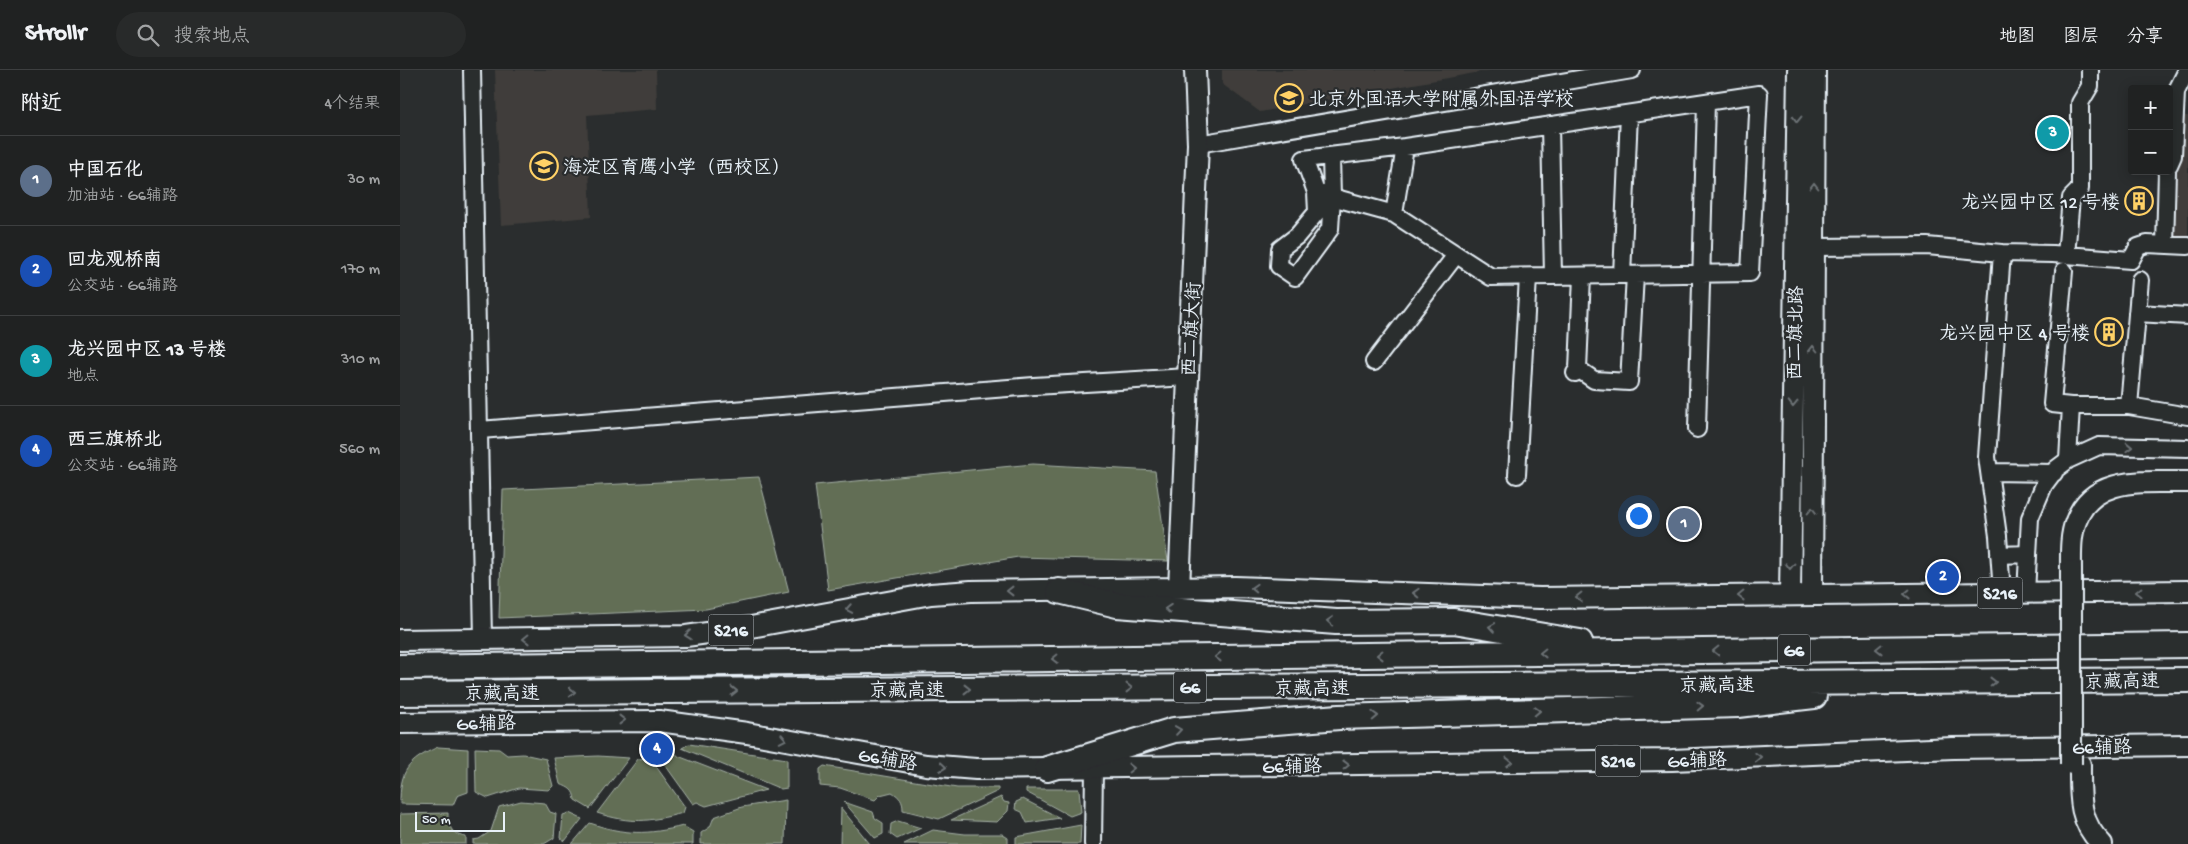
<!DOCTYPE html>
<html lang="zh">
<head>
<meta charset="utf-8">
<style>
  body { margin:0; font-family:"Gochi Hand","LXGW WenKai TC",sans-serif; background:#282a2a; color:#f1f3f6 }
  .controls { position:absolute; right:15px; top:15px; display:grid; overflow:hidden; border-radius:5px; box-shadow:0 2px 12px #0003 }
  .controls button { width:45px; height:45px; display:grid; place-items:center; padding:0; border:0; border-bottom:1px solid #3d3f40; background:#202222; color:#f1f3f6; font:25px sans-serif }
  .scale { position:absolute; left:15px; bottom:12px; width:90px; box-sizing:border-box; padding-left:5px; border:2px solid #e8f1f8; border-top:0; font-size:14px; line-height:18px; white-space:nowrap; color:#e8f1f8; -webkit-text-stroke:4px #2a2d2e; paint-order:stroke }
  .you { position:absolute; left:1238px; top:445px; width:18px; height:18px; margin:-12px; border:4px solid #fff; border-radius:50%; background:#1a73e8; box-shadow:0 0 0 8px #1a73e833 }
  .badge { display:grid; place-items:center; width:32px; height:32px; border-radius:50%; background:#ffd166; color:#fff; font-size:16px; font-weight:700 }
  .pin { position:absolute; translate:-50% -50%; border:2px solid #fff; box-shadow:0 1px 5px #0006 }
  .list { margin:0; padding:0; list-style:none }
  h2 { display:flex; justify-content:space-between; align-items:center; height:65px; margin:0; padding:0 20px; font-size:21px }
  h2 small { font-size:16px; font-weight:400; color:#a2a4a5 }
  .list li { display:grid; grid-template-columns:32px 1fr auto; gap:15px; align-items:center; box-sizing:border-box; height:90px; padding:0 20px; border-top:1px solid #3d3f40 }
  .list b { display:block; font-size:19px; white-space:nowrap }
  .list p { margin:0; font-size:16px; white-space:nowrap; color:#a2a4a5 }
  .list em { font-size:16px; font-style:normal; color:#a2a4a5 }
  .icon { flex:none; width:28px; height:28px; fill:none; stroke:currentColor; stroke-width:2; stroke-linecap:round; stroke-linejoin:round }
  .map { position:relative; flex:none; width:1788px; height:774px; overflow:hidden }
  header { display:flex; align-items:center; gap:30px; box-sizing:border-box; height:70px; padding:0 25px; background:#202222; border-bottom:1px solid #3d3f40 }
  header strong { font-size:24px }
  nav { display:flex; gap:28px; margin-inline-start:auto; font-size:18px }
  .search { width:350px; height:45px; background:#282a2a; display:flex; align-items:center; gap:12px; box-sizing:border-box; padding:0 18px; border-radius:28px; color:#a2a4a5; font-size:19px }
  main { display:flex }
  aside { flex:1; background:#202222 }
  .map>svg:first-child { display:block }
  .built { fill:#403e3b }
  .green { fill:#626e55; stroke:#a5b0a6 }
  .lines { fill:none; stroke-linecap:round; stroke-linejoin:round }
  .minor-casing { stroke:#e8f1f8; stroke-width:20 }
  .major-casing { stroke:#e8f1f8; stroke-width:24 }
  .highway-casing { stroke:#e8f1f8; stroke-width:28 }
  .minor { stroke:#2a2d2e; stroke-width:16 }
  .major { stroke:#2a2d2e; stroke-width:20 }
  .highway { stroke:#2a2d2e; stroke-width:24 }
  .major-bridge-casing { stroke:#e8f1f8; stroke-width:24; stroke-linecap:butt }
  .major-bridge { stroke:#2a2d2e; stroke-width:20 }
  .oneway { stroke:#6c7275 }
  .labels { text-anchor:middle; stroke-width:4.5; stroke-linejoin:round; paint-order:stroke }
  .shield { fill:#2a2d2e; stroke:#afb6bb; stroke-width:1 }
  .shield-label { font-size:18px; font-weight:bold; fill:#e8f1f8 }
  .poi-label { font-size:19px; fill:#e8f1f8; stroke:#2a2d2e; text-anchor:start }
  .street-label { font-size:19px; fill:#e8f1f8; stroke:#2a2d2e }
</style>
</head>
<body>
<header>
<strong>Strollr</strong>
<div class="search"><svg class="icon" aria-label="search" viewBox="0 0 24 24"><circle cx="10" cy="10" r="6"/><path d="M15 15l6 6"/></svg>搜索地点</div>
<nav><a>地图</a><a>图层</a><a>分享</a></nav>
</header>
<main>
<aside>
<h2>附近<small>4个结果</small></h2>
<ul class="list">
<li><span class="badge" style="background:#5c6f8a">1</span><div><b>中国石化</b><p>加油站 · G6辅路</p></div><em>30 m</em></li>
<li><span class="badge" style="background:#1a4fb4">2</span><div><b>回龙观桥南</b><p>公交站 · G6辅路</p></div><em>170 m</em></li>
<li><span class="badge" style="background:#0f9aa8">3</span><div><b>龙兴园中区 13 号楼</b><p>地点</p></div><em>310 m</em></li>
<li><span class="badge" style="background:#1a4fb4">4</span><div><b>西三旗桥北</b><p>公交站 · G6辅路</p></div><em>560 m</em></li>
</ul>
</aside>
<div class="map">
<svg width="1788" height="774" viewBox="0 0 1788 774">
  <rect width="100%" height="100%" fill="#2a2d2e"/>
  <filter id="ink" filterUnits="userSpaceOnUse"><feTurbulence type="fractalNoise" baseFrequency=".02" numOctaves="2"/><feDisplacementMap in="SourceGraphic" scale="10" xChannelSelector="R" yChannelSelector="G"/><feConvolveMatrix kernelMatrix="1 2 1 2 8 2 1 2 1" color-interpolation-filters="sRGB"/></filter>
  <g filter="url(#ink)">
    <path class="built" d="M95,0H256L257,39L187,45L191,147L101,155Z
      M822,0H1091L860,42L822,14Z
      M1782,46H1788V170L1773,169V115L1781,71Z"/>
    <path class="green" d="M633,394L755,401L768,491L618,487L428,520L415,415Z
      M359,407L389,522L306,539L99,548L103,420Z
      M289,674L387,689V718L381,719L282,678Z
      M38,677L68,679V722L57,726L53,735L0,734C0,701 7,691 38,677Z
      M75,678L99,679L107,685L123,684L146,689L153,716L149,720L119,718L88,728L76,722Z
      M264,680L274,681L278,686L366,720L306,736L297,732L293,734L258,685Z
      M198,686L229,688L190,739L175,730C174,720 170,718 160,714L154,688Z
      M250,688L285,737L283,743C247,752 232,754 197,743L238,689Z
      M424,696L557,718H598V721L539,749L503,740C503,731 500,727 492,722L480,725L475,730L440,718L420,716V699Z
      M626,719H679L681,742L670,746L626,722Z
      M601,727L604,732L609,733L608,741L597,752L551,750Z
      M623,729L660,748L627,753L622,742L615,739L616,732Z
      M386,730L385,774H301V763L310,757L314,747L342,737Z
      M121,731L145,733L150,742L156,744L154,768L144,774H73V770L79,769L91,761L99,737Z
      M444,732L473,742L475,748L483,753V764L475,768Z
      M441,738L470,774H440Z
      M48,743C48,757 52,765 66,767V774H0V744Z
      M169,743L182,749L165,771L161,768L163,745Z
      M498,751L521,758L497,769L490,764L491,754Z
      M190,753C224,765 248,765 283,756L293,762V774H172Z
      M681,755L680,774H616V767Z
      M533,760L565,764H602L608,768V774H504Z"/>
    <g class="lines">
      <defs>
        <path id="minor" d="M72,0L83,569
          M1359,24L1350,203L1091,207L994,144L1005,77Z
          M1150,55L1153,206
          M798,74L1232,0
          M931,86L932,127L916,122L917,142L897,166L880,179L879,196L895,207L930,159L932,127L994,144
          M1769,95L1773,86L1776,22L1787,0
          M916,122L904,89L1005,77
          M1765,175L1767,101
          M1414,177L1527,176L1602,183L1653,184L1731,190L1738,177L1747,174L1788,176
          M1666,185L1671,128L1680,119V33L1690,16V0
          M1664,201L1652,334L1671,336
          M1222,205L1229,44
          M1737,243L1788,246
          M974,292L1056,185
          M1178,299L1194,310L1229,312L1235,205
          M1175,303L1178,299L1182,206
          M1729,336L1740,210
          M1297,359L1306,32
          M80,360L634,316L788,307
          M1668,390L1671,336H1729L1788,346
          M1590,402L1654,403
          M1117,405L1128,207
          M1599,485L1628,484
          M1602,523L1598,466L1587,387L1602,183
          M1626,523L1630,448L1644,415L1656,399L1668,390L1699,376L1788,378
          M693,774L694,698"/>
        <path id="major" d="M1671,501C1671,484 1670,466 1676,451C1693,404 1748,413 1788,412
          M779,519L798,74L795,0
          M1390,525L1398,0
          M1412,525L1415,0
          M0,570L286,566L351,557L531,524L571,521L835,517L1140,528L1788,521
          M0,653L259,651L347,663L526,695L576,699L1272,690L1553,678L1788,675
          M1680,694C1680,725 1678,752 1702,774"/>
        <path id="highway" d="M659,521L717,535L936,552L1054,551L1180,572
          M0,597L1788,575
          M0,623L1788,610
          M647,699L774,660L939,647L1338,635L1414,626"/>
      </defs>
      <use href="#minor" class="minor-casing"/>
      <use href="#major" class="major-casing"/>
      <use href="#highway" class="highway-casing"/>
      <use href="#minor" class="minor"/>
      <use href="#major" class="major"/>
      <use href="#highway" class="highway"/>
      <defs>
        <path id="major-bridge" d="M1671,501V694"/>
      </defs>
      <use href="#major-bridge" class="major-bridge-casing"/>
      <use href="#major-bridge" class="major-bridge"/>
    </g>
    <defs><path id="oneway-chevron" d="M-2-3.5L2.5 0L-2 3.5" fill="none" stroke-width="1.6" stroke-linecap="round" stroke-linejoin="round" transform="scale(1.25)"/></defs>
    <g class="oneway">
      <use href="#oneway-chevron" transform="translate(1397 49) rotate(91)"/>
      <use href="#oneway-chevron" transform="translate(1414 116) rotate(-90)"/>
      <use href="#oneway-chevron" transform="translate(1413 279) rotate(-90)"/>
      <use href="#oneway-chevron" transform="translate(1393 334) rotate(91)"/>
      <use href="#oneway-chevron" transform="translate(1729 377) rotate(2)"/>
      <use href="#oneway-chevron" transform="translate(1412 441) rotate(-90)"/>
      <use href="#oneway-chevron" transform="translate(1390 496) rotate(91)"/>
      <use href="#oneway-chevron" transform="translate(854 518) rotate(-178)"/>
      <use href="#oneway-chevron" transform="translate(610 521) rotate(180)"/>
      <use href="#oneway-chevron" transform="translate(1739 522) rotate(179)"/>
      <use href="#oneway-chevron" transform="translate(1016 523) rotate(-178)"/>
      <use href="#oneway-chevron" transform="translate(1507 524) rotate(179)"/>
      <use href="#oneway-chevron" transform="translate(1341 526) rotate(179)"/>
      <use href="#oneway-chevron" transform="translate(1179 527) rotate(179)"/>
      <use href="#oneway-chevron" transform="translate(449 539) rotate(170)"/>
      <use href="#oneway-chevron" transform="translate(768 539) rotate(-176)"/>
      <use href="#oneway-chevron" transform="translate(930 551) rotate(-176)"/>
      <use href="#oneway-chevron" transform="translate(1092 557) rotate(-171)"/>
      <use href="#oneway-chevron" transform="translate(288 565) rotate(174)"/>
      <use href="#oneway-chevron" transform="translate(126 569) rotate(179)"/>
      <use href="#oneway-chevron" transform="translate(1479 579) rotate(179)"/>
      <use href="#oneway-chevron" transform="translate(1316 581) rotate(179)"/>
      <use href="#oneway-chevron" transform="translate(1143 583) rotate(179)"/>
      <use href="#oneway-chevron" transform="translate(980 585) rotate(179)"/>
      <use href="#oneway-chevron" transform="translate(818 587) rotate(179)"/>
      <use href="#oneway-chevron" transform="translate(655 589) rotate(179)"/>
      <use href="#oneway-chevron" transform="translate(1593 612) rotate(-1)"/>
      <use href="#oneway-chevron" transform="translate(729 618)"/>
      <use href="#oneway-chevron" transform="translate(567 619)"/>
      <use href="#oneway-chevron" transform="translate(334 621)"/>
      <use href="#oneway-chevron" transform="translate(172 622)"/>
      <use href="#oneway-chevron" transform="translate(1300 636) rotate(-2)"/>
      <use href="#oneway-chevron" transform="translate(1137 641) rotate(-2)"/>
      <use href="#oneway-chevron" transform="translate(975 646) rotate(-2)"/>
      <use href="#oneway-chevron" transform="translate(222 650)"/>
      <use href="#oneway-chevron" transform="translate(778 660) rotate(-8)"/>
      <use href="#oneway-chevron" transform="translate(383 669) rotate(11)"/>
      <use href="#oneway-chevron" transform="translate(1358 687) rotate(-3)"/>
      <use href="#oneway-chevron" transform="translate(1109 692) rotate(-1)"/>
      <use href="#oneway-chevron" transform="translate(946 695) rotate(-1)"/>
      <use href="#oneway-chevron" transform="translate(543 697) rotate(6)"/>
      <use href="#oneway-chevron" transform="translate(731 698) rotate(-1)"/>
    </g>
  </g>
  <defs>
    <symbol id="school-ring" viewBox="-11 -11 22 22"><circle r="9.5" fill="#2a2d2e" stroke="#ffd166" stroke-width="1.5"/><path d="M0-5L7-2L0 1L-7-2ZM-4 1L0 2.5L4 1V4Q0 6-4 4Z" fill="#ffd166"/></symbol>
    <symbol id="building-ring" viewBox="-11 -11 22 22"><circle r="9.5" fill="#2a2d2e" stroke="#ffd166" stroke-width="1.5"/><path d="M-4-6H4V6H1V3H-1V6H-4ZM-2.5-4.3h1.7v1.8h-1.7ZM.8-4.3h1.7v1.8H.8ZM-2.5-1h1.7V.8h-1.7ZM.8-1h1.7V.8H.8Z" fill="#ffd166"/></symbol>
  </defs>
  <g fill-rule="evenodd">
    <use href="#school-ring" x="873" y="12" width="32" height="32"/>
    <use href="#school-ring" x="128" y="80" width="32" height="32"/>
    <use href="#building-ring" x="1723" y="115" width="32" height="32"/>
    <use href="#building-ring" x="1693" y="246" width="32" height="32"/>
  </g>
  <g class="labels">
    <g class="shield">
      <rect x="1577.5" y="507.5" width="45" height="31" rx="4"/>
      <rect x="308.5" y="544.5" width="45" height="31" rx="4"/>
      <rect x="1378" y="564.5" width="32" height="31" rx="4"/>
      <rect x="774" y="601.5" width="32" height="31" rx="4"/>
      <rect x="1195.5" y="675.5" width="45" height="31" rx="4"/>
    </g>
    <g class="shield-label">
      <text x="1600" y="529">S216</text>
      <text x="331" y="566">S216</text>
      <text x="1394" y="586">G6</text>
      <text x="790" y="623">G6</text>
      <text x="1218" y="697">S216</text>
    </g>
    <g class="poi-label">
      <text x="908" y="35">北京外国语大学附属外国语学校</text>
      <text x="163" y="103">海淀区育鹰小学（西校区）</text>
      <text x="1720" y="138" text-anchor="end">龙兴园中区 12 号楼</text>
      <text x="1690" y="269" text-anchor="end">龙兴园中区 4 号楼</text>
    </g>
    <g class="street-label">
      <text transform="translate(790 259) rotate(-87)" y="7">西二旗大街</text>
      <text transform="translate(1394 263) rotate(-89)" y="7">西二旗北路</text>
      <text transform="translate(1722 610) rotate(-1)" y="7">京藏高速</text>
      <text x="1317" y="621">京藏高速</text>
      <text x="912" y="624">京藏高速</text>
      <text x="507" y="626">京藏高速</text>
      <text x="102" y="629">京藏高速</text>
      <text transform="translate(86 652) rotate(-1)" y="7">G6辅路</text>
      <text transform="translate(1702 676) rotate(-1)" y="7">G6辅路</text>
      <text transform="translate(488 688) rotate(10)" y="7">G6辅路</text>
      <text transform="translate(1297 689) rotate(-2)" y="7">G6辅路</text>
      <text transform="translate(892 695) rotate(-1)" y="7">G6辅路</text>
    </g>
  </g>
</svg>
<div class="controls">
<button>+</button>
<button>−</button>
</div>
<div class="scale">50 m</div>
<div class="you"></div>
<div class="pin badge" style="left:1284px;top:454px;background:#5c6f8a">1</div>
<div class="pin badge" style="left:1543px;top:507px;background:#1a4fb4">2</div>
<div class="pin badge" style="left:1653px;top:63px;background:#0f9aa8">3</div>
<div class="pin badge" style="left:257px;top:679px;background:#1a4fb4">4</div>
</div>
</main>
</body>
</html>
